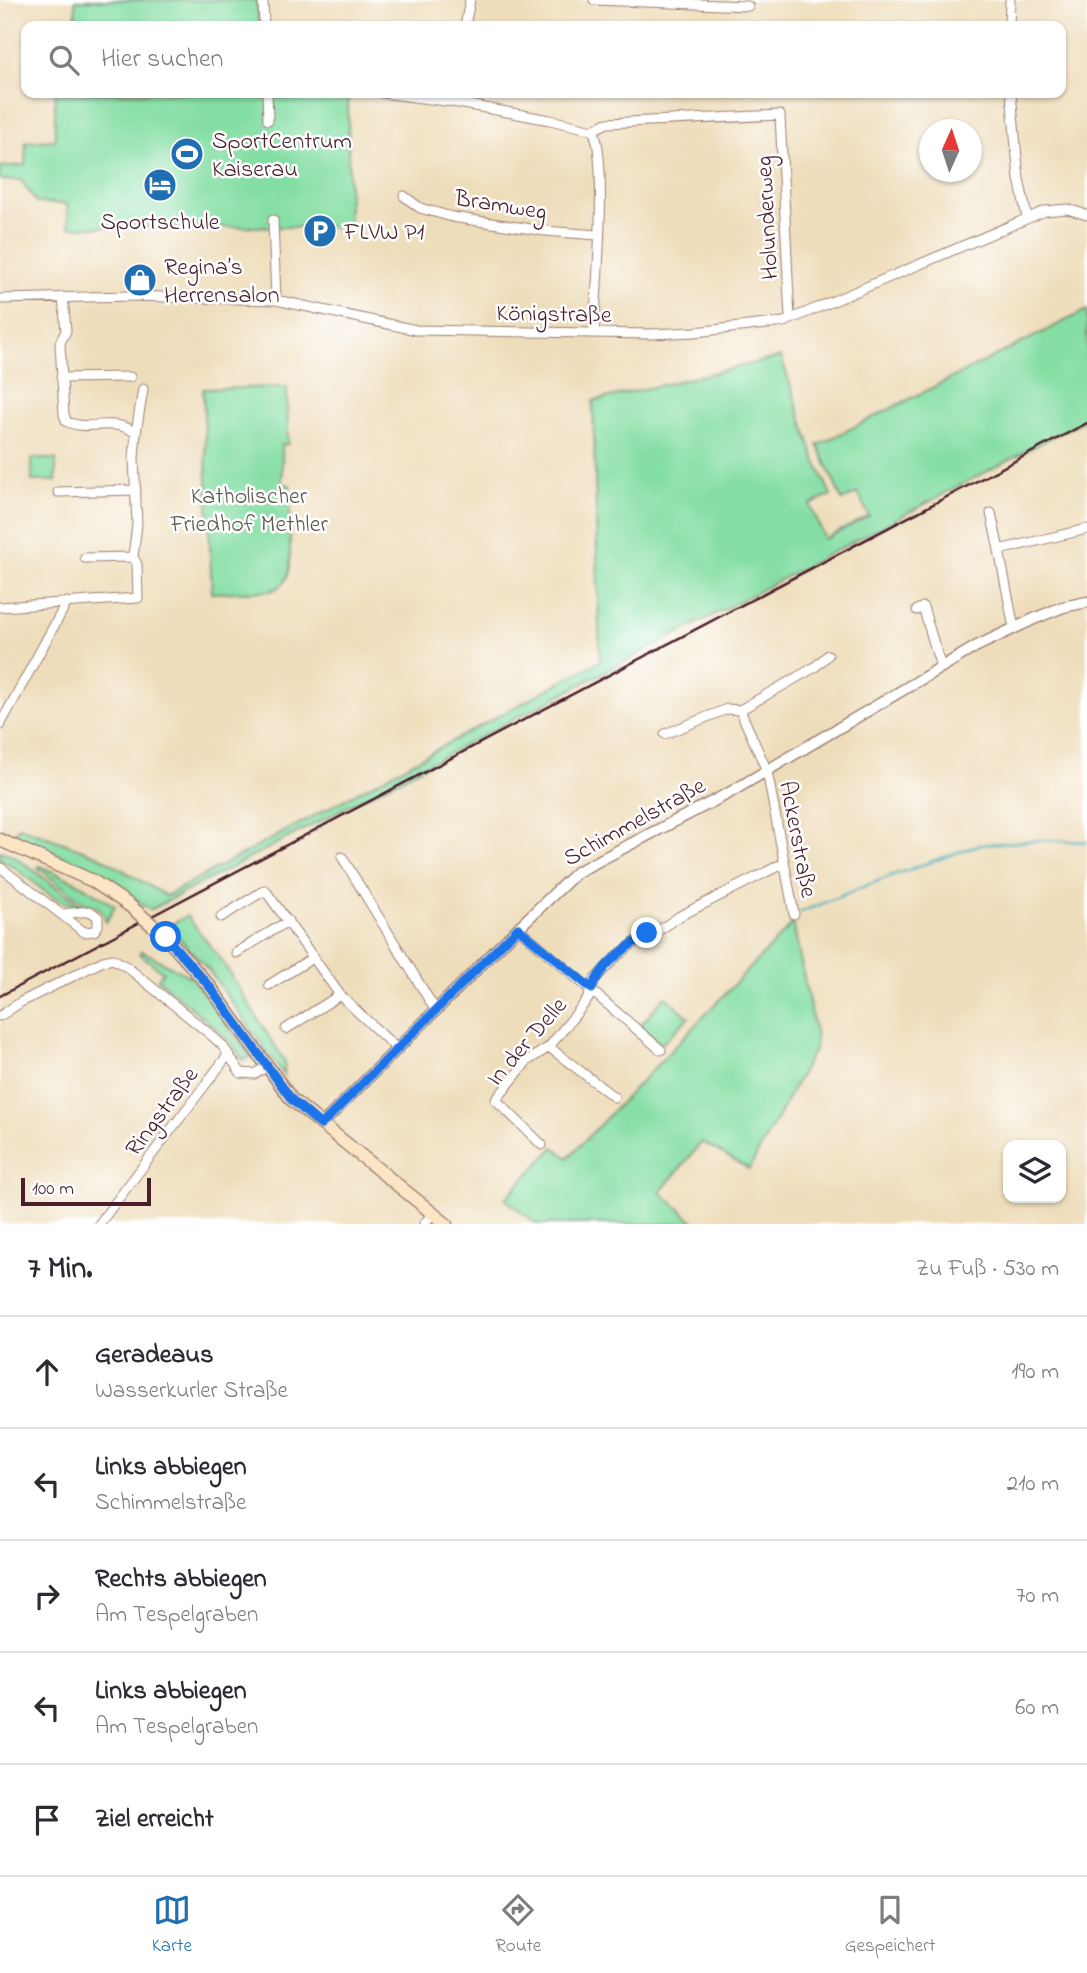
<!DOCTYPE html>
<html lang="de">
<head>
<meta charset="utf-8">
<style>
  body { margin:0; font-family:"Indie Flower",sans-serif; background:#f2f2f3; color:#2b2b33 }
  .controls { position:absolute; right:21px; bottom:21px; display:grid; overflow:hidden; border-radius:14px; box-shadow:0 2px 5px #0004 }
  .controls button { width:63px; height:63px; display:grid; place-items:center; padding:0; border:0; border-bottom:2px solid #e1e1e2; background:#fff; color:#2b2b33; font:35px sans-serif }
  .compass { position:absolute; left:919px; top:119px; width:63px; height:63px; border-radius:50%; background:#fff; box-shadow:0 2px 5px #0004; rotate:3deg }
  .scale { position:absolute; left:21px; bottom:18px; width:130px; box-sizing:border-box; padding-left:7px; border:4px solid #4a1f2b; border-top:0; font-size:19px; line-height:24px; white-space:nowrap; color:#4a1f2b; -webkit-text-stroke:5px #fff; paint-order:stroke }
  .stop { position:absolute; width:21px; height:21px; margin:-16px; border:5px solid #1a73e8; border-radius:50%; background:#fff }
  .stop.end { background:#1a73e8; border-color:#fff; box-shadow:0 2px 7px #0008 }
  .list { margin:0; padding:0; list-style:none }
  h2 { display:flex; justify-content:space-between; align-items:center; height:91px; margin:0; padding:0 28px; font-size:30px }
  h2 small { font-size:23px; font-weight:400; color:#7c7c81 }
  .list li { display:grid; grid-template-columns:46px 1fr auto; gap:21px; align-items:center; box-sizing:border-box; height:112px; padding:0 28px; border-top:2px solid #e1e1e2 }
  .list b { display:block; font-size:26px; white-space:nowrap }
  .list p { margin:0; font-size:23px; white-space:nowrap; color:#7c7c81 }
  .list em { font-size:23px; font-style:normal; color:#7c7c81 }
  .icon { flex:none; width:38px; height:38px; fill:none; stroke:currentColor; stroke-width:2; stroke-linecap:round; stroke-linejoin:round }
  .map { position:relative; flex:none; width:1087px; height:1224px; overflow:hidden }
  .search { position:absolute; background:#fff; box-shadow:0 2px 5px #0004; left:21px; right:21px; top:21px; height:77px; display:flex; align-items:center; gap:18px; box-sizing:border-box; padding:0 24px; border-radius:14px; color:#7c7c81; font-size:26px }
  .sheet { height:651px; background:#fff }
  nav { display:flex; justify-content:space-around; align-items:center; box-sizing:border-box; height:98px; border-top:2px solid #e1e1e2; background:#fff; font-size:19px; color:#7c7c81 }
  nav a { display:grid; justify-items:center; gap:4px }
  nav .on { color:#1f6fb2 }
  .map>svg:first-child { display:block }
  .green { fill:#84dea3; stroke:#677e67; stroke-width:2 }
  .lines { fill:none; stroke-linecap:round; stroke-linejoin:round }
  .stream { stroke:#3dadb8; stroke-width:2.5 }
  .minor-casing { stroke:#9c7e72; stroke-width:11 }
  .tertiary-casing { stroke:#9c7e72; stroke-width:13 }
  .secondary-casing { stroke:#9c7e72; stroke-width:15 }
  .minor { stroke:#fff; stroke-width:9 }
  .tertiary { stroke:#fff; stroke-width:10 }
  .secondary { stroke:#fce5c4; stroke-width:12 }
  .rail { stroke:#4a1f2b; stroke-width:2.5 }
  .secondary-bridge-casing { stroke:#9c7e72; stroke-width:15; stroke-linecap:butt }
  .secondary-bridge { stroke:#fce5c4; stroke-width:12 }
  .route { stroke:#1a73e8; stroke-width:9 }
  .labels { text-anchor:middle; stroke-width:5; stroke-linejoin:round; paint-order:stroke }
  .poi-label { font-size:24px; fill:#4a1f2b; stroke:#fff; text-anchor:start }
  .street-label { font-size:24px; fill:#4a1f2b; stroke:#fff }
  .park-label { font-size:24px; fill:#5b584f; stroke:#fff }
</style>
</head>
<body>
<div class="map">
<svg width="1087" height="1224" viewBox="0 0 1087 1224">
  <rect width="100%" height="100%" fill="#fff"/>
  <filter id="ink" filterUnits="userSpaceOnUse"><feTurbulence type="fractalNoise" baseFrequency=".0143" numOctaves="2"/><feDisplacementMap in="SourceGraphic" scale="14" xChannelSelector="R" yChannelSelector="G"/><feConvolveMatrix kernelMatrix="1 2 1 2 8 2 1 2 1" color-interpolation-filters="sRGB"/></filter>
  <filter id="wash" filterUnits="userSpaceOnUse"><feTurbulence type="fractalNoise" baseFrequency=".00686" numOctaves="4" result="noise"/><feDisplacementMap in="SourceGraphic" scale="28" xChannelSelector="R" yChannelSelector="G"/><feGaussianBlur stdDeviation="1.57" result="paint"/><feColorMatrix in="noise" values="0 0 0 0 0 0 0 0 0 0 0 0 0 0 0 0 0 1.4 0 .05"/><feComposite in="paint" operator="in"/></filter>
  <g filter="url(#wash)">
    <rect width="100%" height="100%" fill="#eeddba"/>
    <path class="green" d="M75,0H257L259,26H76Z
      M55,93H260L261,97L348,98L349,227H69L67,204L37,203L21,180H0V167L25,165L26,142L55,140Z
      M1087,310V419L150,910C130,895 109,880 87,868C63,855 36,848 13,833L20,827L99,856L166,896L600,661L593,401L781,357L816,462L831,495L810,505L825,539L869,516L858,493L842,500L818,445Z
      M287,387L288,444L282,445V484L290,485V567C287,581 283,587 270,591L212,593L203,389Z
      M32,459H56V481H32Z
      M0,851L12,855L81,905C50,907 28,871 0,859Z
      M40,866L78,883L115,906L106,922C103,910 98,905 86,904L38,868Z
      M187,916L221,960L285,1062L284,1075L208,969L168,926Z
      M793,923L816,1037L814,1050L749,1169L702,1142L660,1192L697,1224H537L505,1199L554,1147L568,1158Z
      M142,951L191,977L251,1057L243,1060L231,1042L158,979L163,972L140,954Z
      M665,996L689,1017L662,1044L640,1026Z"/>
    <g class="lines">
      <path class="stream" d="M801,912L888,877L979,845L1040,840L1087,842"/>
    </g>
  </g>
  <g filter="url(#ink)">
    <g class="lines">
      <defs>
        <path id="minor" d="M263,0L264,26
          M594,0L748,6
          M465,26L470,0
          M1009,26L1010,0
          M267,93L268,120
          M382,93L453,102L550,120L593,130C608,156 596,295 594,333
          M1011,93L1019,179L1027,217
          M593,130L607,123L780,115L790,319
          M404,196L420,208L452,217L545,231L598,235
          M273,220L276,300
          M0,299L131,296L276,300L416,330L651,334L695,332L784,322L1045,211L1067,209L1087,215
          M61,378L130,377
          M136,433L143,389
          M58,492L136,490
          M991,513L999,550
          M85,558L133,557
          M0,607L138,598L137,564L133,557L137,524L134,458L136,433C113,416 92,432 67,422L64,415L60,343L66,331L63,297
          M917,610L923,607L941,667
          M1014,628L999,550L1087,529
          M0,725L67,602
          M665,734L727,709L740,710
          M342,857L436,1011
          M0,867L84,932L94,931L98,926V917L90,911L62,914
          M794,914L767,771L740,710L815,667L828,655
          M221,917L265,890L340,995L397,1049
          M518,928L661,1050
          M236,953L288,921
          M269,985L314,957
          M0,1016L21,1002L103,961L113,959L127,967L211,1035L222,1045L241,1073L255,1074L267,1066
          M286,1029L340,995
          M549,1047L614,1097
          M542,1145L496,1100L527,1061L549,1047L588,999L595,979L616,957L647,933L658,931L680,916L784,863
          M99,1224L228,1055
          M424,1224L433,1213"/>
        <path id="tertiary" d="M321,1125L518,928L577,872L729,793L977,646L1036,618L1063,607L1087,602"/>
        <path id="secondary" d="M0,840L93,881L129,905
          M166,937L210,987L292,1100L446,1224"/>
      </defs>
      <use href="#minor" class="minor-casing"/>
      <use href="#tertiary" class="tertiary-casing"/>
      <use href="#secondary" class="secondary-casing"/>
      <use href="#minor" class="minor"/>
      <use href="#tertiary" class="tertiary"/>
      <use href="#secondary" class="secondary"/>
      <path class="rail" d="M0,996L1087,423"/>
      <defs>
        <path id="secondary-bridge" d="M129,905L166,937"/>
      </defs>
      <use href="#secondary-bridge" class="secondary-bridge-casing"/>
      <use href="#secondary-bridge" class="secondary-bridge"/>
    </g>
  </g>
  <g class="lines" filter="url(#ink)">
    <path class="route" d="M166,937L210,987L292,1100L321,1125L518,928L592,989C600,964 627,948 647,933"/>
  </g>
  <defs>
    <symbol id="stadium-disc" viewBox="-11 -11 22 22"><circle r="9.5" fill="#1f6fb2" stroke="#fff"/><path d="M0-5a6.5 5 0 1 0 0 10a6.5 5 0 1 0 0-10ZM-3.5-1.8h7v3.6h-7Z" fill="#fff"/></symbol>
    <symbol id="hotel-disc" viewBox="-11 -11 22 22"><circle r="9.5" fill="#1f6fb2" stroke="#fff"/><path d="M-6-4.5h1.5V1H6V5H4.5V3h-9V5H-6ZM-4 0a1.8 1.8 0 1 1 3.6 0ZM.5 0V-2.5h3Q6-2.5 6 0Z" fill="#fff"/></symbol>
    <symbol id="parking-disc" viewBox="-11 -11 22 22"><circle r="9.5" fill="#1f6fb2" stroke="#fff"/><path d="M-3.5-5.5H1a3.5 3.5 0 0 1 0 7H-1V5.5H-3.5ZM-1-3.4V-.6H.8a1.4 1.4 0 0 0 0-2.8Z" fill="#fff"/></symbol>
    <symbol id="shop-disc" viewBox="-11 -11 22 22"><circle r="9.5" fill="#1f6fb2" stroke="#fff"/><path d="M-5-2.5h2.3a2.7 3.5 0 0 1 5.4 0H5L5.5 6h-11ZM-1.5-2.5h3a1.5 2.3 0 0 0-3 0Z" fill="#fff"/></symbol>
  </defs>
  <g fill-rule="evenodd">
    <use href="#stadium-disc" x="168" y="135" width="38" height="38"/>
    <use href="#hotel-disc" x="141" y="166" width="38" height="38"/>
    <use href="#parking-disc" x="301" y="212" width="38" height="38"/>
    <use href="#shop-disc" x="121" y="261" width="38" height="38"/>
  </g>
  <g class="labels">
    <g class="poi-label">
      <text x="212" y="148">SportCentrum<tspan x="212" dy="28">Kaiserau</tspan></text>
      <text x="160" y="229" text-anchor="middle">Sportschule</text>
      <text x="344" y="239">FLVW P1</text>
      <text x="164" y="274">Regina’s<tspan x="164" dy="28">Herrensalon</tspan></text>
    </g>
    <g class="street-label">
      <text transform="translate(501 204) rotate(9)" y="8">Bramweg</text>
      <text transform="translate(766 218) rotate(-93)" y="8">Holunderweg</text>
      <text transform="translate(554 313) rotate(1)" y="8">Königstraße</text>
      <text transform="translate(634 821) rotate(-29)" y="8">Schimmelstraße</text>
      <text transform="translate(799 839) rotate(79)" y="8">Ackerstraße</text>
      <text transform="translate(526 1041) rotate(-49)" y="8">In der Delle</text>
      <text transform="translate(161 1111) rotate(-53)" y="8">Ringstraße</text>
    </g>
    <g class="park-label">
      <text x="249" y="503">Katholischer<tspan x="249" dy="28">Friedhof Methler</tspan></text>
    </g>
  </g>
</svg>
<div class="controls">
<button><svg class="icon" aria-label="layers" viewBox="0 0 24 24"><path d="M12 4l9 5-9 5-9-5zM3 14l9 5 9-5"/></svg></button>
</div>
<svg class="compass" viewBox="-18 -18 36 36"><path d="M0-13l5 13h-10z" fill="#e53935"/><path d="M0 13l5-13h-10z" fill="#7c7c81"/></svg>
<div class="scale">100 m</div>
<div class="stop" style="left:166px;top:937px"></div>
<div class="stop end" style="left:647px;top:933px"></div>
<div class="search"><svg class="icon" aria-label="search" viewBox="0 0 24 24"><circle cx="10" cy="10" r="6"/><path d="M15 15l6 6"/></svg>Hier suchen</div>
</div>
<section class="sheet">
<h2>7 Min.<small>Zu Fuß · 530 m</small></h2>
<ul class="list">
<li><svg class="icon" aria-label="ahead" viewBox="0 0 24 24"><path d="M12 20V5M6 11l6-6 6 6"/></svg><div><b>Geradeaus</b><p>Wasserkurler Straße</p></div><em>190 m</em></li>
<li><svg class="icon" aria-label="left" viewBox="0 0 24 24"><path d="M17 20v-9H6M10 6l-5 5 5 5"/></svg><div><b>Links abbiegen</b><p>Schimmelstraße</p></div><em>210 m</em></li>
<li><svg class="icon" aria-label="right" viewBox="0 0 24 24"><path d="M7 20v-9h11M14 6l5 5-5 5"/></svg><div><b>Rechts abbiegen</b><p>Am Tespelgraben</p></div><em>70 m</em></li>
<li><svg class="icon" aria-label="left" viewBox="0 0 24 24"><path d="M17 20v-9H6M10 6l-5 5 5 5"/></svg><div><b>Links abbiegen</b><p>Am Tespelgraben</p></div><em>60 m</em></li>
<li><svg class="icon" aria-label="arrive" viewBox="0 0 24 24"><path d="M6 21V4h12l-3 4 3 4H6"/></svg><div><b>Ziel erreicht</b></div></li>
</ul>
</section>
<nav>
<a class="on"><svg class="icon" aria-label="map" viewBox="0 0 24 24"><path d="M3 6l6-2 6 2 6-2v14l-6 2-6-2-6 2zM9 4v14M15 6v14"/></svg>Karte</a>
<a><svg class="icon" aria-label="directions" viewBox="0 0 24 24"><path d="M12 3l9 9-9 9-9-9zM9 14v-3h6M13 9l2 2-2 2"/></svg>Route</a>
<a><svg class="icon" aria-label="saved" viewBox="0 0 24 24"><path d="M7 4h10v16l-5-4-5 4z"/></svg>Gespeichert</a>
</nav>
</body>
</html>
